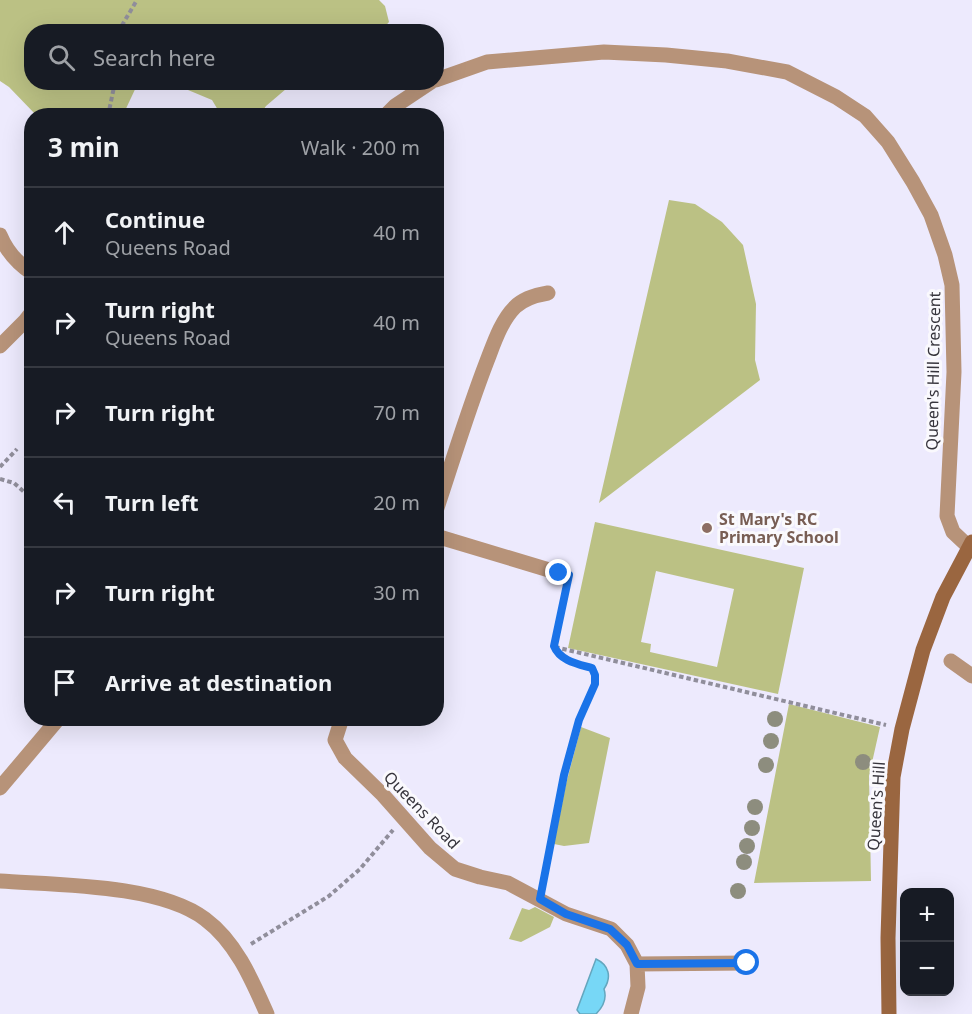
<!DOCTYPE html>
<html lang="en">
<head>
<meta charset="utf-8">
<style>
  body { margin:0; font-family:"Noto Sans",sans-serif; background:#242831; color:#f1f3f6 }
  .controls { position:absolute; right:18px; bottom:18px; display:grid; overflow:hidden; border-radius:12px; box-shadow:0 6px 24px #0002 }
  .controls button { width:54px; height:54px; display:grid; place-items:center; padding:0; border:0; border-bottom:2px solid #363941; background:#171b24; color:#f1f3f6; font:30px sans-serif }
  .stop { position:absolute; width:18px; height:18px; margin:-14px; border:4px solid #1a73e8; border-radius:50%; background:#fff }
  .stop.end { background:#1a73e8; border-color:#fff; box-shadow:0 2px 6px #0008 }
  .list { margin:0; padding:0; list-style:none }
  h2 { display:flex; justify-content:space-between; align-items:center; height:78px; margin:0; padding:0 24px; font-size:26px }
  h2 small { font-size:20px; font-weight:400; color:#9ea1a6 }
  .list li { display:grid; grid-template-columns:39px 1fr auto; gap:18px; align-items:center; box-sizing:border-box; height:90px; padding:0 24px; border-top:2px solid #363941 }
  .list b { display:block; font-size:22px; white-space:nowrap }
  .list p { margin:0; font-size:20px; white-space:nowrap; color:#9ea1a6 }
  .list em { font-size:20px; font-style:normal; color:#9ea1a6 }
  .icon { flex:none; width:33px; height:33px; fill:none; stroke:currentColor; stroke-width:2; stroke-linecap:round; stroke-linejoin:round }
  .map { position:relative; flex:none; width:972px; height:1014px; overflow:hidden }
  .search { position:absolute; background:#171b24; box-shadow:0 6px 24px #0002; left:24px; top:24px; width:420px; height:66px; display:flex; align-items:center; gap:15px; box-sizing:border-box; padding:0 21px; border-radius:24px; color:#9ea1a6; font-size:22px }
  .panel { position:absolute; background:#171b24; box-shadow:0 6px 24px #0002; left:24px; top:108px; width:420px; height:618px; border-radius:24px }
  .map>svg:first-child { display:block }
  .green { fill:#bbc184; fill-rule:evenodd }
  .water { fill:#77d7f6; stroke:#64a6be; stroke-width:1.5 }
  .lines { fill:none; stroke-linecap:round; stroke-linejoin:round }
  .path { stroke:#908e9b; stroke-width:4; stroke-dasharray:4.5 3; stroke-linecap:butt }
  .street { stroke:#b79379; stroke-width:15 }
  .secondary { stroke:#9a6640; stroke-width:15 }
  .tree { fill:#8d8d7e }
  .route { stroke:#1a73e8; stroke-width:8 }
  .education-dot { fill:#8d6e63; stroke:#faf9fd; stroke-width:2 }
  .labels { text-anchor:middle; stroke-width:6; stroke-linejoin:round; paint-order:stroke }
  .street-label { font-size:16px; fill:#37353d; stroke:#faf9fd }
  .education-label { font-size:16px; font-weight:bold; fill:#785e54; stroke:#faf9fd; text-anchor:start }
</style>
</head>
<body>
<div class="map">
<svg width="972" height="1014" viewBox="0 0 972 1014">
  <rect width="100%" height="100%" fill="#edeafd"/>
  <path class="green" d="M0,0H379L385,6L389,22L380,32H32V82L138,83L123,115H36L9,87L0,81Z
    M154,83H293L266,106L259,116L221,115L212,100L176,85Z
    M669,200L695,204L722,222L743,245L756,304L755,360L760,380L599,503Z
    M595,522L804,568L778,694L568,648ZM656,571L734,589L717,667L650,652L651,644L641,642Z
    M789,704L880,727L869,776L871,881L754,883Z
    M581,727L610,738L589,843L564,846L554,844L566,784Z
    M535,907L554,917L550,927L521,942L509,939L522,908L529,910Z"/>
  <path class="water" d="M596,959C609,965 612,977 604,989C607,998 603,1007 596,1014H580L577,1010Z"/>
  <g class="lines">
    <path class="path" d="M118,32L137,0
      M108,116L115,82
      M0,467L17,449
      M0,479L14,483L31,498
      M555,647L886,725
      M543,884C553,830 560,772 579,720C585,702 600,686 592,668C578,664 560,661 554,647L567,586
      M251,944L329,896L360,869L393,830"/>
    <path class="street" d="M436,80L487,62L604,52L666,55L727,61L787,72L836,97L865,116L888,142L913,182L931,215L945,255L952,285L954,372L947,516L953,532L969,547
      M385,116L395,106L431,82
      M0,235C7,252 17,263 32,273
      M0,346L25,321L32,312
      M436,511C453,460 468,410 487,361C494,343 501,321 515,307C524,298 536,295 548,293
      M436,536L559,573
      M951,661L972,676
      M342,718L335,740L345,758L383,795L430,848L455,869L480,877L508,883L566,914L611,929L627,945L637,964L638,987L631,1014
      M0,788L59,718
      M0,881C57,885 159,884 205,919C236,942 252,980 267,1014
      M637,964L747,963"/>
    <path class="secondary" d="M889,1014L888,938L893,777L902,729L923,650L943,597L972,542"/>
  </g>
  <g class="tree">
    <circle cx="775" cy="719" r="8"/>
    <circle cx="771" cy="741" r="8"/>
    <circle cx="863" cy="762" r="8"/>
    <circle cx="766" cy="765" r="8"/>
    <circle cx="755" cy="807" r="8"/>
    <circle cx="752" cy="828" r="8"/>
    <circle cx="747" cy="846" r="8"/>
    <circle cx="744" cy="862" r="8"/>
    <circle cx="738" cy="891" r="8"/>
  </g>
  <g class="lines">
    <path class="route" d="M559,573L569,575L554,646C560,661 578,664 592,668L595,675V684L579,720L564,775L540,899L566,914L610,929L627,945L637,964L747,963"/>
  </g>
  <circle class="education-dot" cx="707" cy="528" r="6"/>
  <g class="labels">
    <g class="street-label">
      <text transform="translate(933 371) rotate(-89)" y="6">Queen's Hill Crescent</text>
      <text transform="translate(876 806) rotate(-86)" y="6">Queen's Hill</text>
      <text transform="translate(422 810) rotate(46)" y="6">Queens Road</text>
    </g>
    <g class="education-label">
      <text x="719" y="525">St Mary's RC<tspan x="719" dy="18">Primary School</tspan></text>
    </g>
  </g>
</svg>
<div class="controls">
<button>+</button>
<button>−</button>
</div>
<div class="stop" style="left:747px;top:963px"></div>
<div class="stop end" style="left:559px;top:573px"></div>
<div class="search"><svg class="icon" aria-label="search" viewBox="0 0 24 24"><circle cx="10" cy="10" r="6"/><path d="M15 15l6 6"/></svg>Search here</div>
<section class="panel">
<h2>3 min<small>Walk · 200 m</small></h2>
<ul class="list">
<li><svg class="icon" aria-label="ahead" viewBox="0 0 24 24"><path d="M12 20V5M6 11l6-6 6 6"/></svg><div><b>Continue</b><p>Queens Road</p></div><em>40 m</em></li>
<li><svg class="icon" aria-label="right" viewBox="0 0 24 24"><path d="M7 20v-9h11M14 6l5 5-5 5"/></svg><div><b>Turn right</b><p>Queens Road</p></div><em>40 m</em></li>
<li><svg class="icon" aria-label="right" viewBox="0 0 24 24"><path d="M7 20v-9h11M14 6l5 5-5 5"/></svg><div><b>Turn right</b></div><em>70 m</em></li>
<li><svg class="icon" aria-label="left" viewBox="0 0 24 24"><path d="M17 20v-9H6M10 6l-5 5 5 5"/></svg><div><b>Turn left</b></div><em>20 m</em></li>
<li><svg class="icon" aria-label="right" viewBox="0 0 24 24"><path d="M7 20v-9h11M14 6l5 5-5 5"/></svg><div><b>Turn right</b></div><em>30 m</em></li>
<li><svg class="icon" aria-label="arrive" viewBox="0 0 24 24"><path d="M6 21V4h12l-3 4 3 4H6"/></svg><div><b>Arrive at destination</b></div></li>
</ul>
</section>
</div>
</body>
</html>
